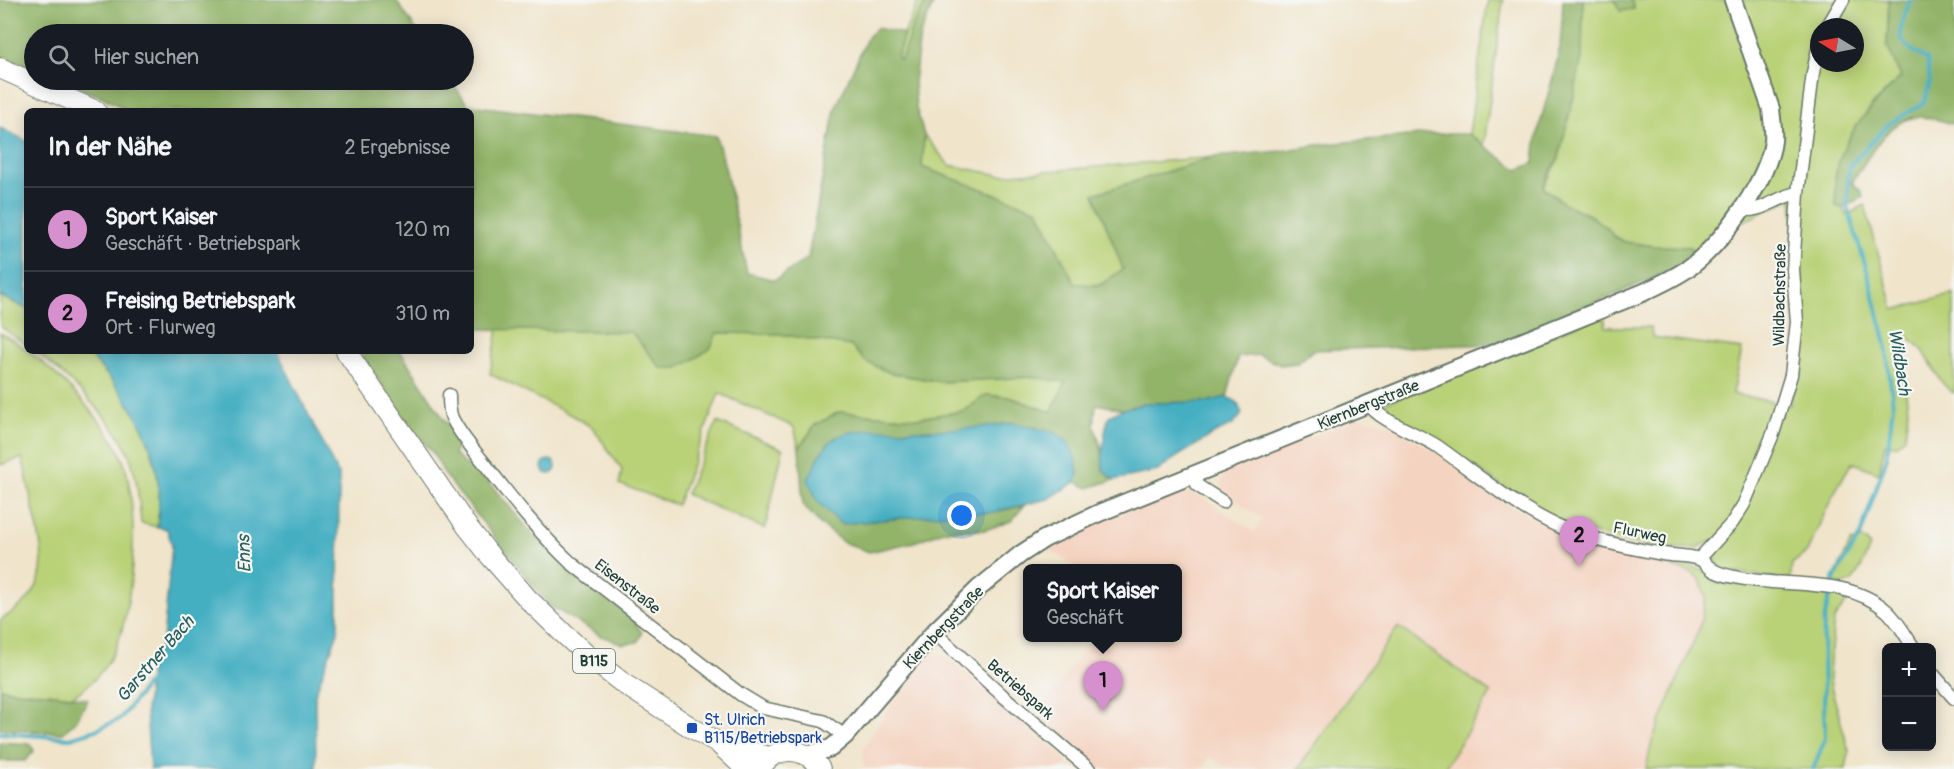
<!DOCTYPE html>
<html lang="de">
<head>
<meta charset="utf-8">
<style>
  body { margin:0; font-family:Pangolin,sans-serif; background:#242831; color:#f1f3f6 }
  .controls { position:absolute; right:18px; bottom:18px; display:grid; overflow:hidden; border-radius:9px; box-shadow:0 3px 15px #0003 }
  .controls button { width:54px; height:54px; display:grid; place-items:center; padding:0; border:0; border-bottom:2px solid #363941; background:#171b24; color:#f1f3f6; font:30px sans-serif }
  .compass { position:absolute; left:1810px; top:18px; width:54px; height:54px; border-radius:50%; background:#171b24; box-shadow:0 3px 15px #0003; rotate:280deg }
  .you { position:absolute; left:962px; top:516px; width:21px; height:21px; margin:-15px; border:4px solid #fff; border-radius:50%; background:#1a73e8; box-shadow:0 0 0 9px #1a73e833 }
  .badge { display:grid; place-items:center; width:39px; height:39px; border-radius:50%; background:#d690ce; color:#111; font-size:20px; font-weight:700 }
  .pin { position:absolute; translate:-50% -50px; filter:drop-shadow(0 2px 3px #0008) }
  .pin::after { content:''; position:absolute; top:32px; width:21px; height:18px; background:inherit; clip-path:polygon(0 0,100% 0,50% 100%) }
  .popup { position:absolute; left:1023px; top:564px; width:159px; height:78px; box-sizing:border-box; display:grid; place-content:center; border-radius:9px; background:#171b24; filter:drop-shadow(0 2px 4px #0005); font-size:20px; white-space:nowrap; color:#9ea1a6 }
  .popup b { font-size:22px; color:#f1f3f6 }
  .popup::after { content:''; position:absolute; left:50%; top:100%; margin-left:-12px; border:12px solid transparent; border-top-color:#171b24 }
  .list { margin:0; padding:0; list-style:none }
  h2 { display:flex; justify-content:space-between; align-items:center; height:78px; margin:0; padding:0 24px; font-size:26px }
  h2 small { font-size:20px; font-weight:400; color:#9ea1a6 }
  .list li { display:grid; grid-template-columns:39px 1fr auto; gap:18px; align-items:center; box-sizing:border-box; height:84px; padding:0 24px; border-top:2px solid #363941 }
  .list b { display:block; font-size:22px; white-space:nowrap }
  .list p { margin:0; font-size:20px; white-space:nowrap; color:#9ea1a6 }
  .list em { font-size:20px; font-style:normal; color:#9ea1a6 }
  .icon { flex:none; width:33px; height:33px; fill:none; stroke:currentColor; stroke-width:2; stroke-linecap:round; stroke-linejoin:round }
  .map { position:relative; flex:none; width:1954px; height:769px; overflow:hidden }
  .search { position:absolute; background:#171b24; box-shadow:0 3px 15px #0003; left:24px; top:24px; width:450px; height:66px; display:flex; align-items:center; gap:15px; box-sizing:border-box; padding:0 21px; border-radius:33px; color:#9ea1a6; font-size:22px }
  .panel { position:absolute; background:#171b24; box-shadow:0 3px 15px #0003; left:24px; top:108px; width:450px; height:246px; border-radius:9px }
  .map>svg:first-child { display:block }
  .built { fill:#f4d3c0 }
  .green { fill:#b9d278; stroke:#6c8856; stroke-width:1.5; fill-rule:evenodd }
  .forest { fill:#92b468; stroke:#58784e; stroke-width:1.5 }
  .water { fill:#44afc2; stroke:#32767b; stroke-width:1.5 }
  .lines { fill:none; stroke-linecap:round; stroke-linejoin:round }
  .stream { stroke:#44afc2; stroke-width:4 }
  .street-casing { stroke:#687768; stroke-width:15 }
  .secondary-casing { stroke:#687768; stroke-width:20 }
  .primary-casing { stroke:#687768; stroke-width:22 }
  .street { stroke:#fff; stroke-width:12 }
  .secondary { stroke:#fff; stroke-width:16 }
  .primary { stroke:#fff; stroke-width:20 }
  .transit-dot { fill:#1a4fb4; stroke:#f6f6f2; stroke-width:2 }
  .labels { text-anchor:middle; stroke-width:4.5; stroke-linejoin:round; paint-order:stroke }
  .shield { fill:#f6f6f2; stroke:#60746d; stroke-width:1.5 }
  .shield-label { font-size:15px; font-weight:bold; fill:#1f3d34 }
  .street-label { font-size:16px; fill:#1f3d34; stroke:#f6f6f2 }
  .transit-label { font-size:16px; fill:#164399; stroke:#f6f6f2; text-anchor:start }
  .water-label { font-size:18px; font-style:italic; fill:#2a5f5f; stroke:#f6f6f2 }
</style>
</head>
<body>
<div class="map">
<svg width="1954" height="769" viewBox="0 0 1954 769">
  <rect width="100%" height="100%" fill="#f6f6f2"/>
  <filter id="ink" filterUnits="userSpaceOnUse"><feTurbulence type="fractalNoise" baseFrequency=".0167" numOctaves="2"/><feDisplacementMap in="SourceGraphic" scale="12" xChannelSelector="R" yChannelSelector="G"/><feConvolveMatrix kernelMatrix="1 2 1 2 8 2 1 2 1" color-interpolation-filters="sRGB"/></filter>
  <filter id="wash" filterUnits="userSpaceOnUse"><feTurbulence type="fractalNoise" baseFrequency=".008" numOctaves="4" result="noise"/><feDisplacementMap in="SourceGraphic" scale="24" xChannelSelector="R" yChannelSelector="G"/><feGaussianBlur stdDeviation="1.35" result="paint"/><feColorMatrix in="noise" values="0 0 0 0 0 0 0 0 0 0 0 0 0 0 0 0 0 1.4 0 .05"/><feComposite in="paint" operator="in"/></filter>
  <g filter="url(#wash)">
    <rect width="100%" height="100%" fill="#f0e4ca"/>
    <path class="built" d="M1358,418L1375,420L1395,428L1437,453L1502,501L1539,522L1625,554L1691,572L1700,580L1706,598L1699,629L1652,741L1646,769H1444L1491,693L1398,627L1298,769H1228L1210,757L1202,769H1100L1037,716L1092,638H1178V568H1078L1048,548L1092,525L1171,491L1182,490L1203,498L1254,532L1263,519L1229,496L1222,488L1221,481L1223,474L1232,468Z
      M935,655H942L950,659L1068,761L1062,769H865L863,761L864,747L916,666L923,660Z"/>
    <path class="green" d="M919,0H927L912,27L901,60L897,59L904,34Z
      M1488,0H1503L1484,145L1469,134Z
      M1583,0H1614L1621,11L1634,9L1631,0H1728C1737,28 1747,56 1756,84C1760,95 1766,107 1768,119C1775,163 1724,229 1691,256V247L1654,246L1625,242L1614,237L1608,229L1591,216L1565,204L1543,187L1558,160L1574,95L1582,57Z
      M1739,0H1889L1887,45L1901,77L1872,105L1836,206L1843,208L1847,215L1865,205L1894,310L1954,294V393C1930,379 1931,341 1899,335L1908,410L1905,437L1896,445L1885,444L1879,473L1852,462L1834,493L1807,552L1792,564L1790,580L1729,572L1719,567L1715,558L1718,547L1708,542L1697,548L1661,549L1598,535L1553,518L1530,506L1442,444L1407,423L1387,414L1383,409L1385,403L1604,314L1606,327H1651L1652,337L1742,349L1733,394L1790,405L1799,360L1801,306L1792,198L1738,224L1776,138ZM1819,27H1855V63H1819Z
      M924,135L949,165L1000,175L1214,157L1094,194L1124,269L1100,285H1075L1038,210L922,167Z
      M0,296L27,309V345L0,326Z
      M498,329L780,334L851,346L865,361L890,373L941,382L1033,377L1067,382L1052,412L1009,397L986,395L964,411L918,418L839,412L815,425L799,448L794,427L719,393L677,505L619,484L622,470L593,428L577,418L490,374Z
      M0,333C40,354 98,411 119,451C141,492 135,607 115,649C106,669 91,685 73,696C49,693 23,694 0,688V621C11,613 24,605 32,594C50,569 39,535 33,508C29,491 27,475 22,458L0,465Z
      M35,351H85C134,400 168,455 157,527L141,523C139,500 137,476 129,454C116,421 63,373 35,351Z
      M717,422L783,449L765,529L686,494Z
      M1577,536L1678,561L1708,573L1716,583H1721L1725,580L1847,593L1850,598L1834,619L1829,671L1831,687L1849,751L1846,769H1646L1652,741L1699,629L1706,598L1700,580L1691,572L1625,553Z
      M1862,540L1866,541L1870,546C1867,554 1858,576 1851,582C1845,586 1837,585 1831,584L1851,542Z
      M1398,627L1491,693L1444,769H1298Z"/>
    <path class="forest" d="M0,0H396L419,34H34V70L0,56Z
      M927,0H935L920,35L914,82L916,108L924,135L922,167L1038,210L1075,284L1100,285L1123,269L1094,194L1214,157L1281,151L1317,145L1430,134H1469L1518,170L1534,163C1536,124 1552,89 1559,51C1562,34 1562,17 1563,0H1583L1582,57L1574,95L1558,160L1548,175L1543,187L1565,204L1591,216L1608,229L1614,237L1625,242L1654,246L1691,247V256L1676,267L1654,278L1498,344L1313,350L1298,363L1280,365L1259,355L1238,357L1227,397L1207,402L1146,403L1123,409L1096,404L1094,425L1102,450L1103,470L1114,480L1088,488L1076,482L1078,473L1054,432L1013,423L969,429L853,432L835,438L821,453L841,524L953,513H989L1024,506L1011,521L985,530H946L914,542L869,552L843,542L821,525L803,505L799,448L815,425L839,412L918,418L964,411L986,395L1009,397L1051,412L1066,382L1033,377L941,382L890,373L865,361L851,346L780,334L717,333L710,349L689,362L677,368H661L631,332L471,329V111H128L103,97L59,80H450L468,105L716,136L725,167L747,273L775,280L808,258L835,109L868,36L877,28L904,34L897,58L901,60L912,27Z
      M1614,0H1631L1634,9L1620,11Z
      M1889,0H1954V124C1945,122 1926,116 1917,117C1885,121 1868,159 1852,183L1861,191L1863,197L1843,208L1836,206C1836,196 1834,183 1836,173C1844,132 1872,105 1901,77L1887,45Z
      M359,351H400L443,418L450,427L457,444L454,454L463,463L480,472L536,538L634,620L642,633L638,642L623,644L601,636L550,606L447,478L432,452L404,418Z
      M0,688L13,691L48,693L88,699L76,721L63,733L0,729Z
      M0,742L31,744L34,751L25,761H0Z"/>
    <path class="water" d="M0,128L27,141V309L0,296Z
      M85,351H277L339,476L338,632L315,694L316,769H150L146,710L150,666L163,640L172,545L167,529L157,527C168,455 134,400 85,351Z
      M1227,397L1237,402L1242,414L1233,425L1215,433L1172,460L1158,471L1114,480L1103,470C1102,451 1103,434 1109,416L1123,409L1146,403L1207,402Z
      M1013,423L1054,432L1068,442L1076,459L1078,473L1076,482L1048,499L989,513H953L841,524L818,502L808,480C815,466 821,447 835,438C857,425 909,431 935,430C961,429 987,427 1013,423Z
      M542 467a7 7 0 1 1 14 0a7 7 0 1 1-14 0Z"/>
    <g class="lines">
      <path class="stream" d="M0,733L70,738L93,731L120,719L152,678
        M1813,769L1825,739L1823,653L1824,622L1828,602L1835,577L1860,536L1887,457L1893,405L1886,344L1869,277L1847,206L1849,166L1890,123L1924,103L1930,82L1927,59C1891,41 1899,33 1910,0"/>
    </g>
  </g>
  <g filter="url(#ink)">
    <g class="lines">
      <defs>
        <path id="street" d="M1827,27L1843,0
          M1741,210C1762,213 1778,196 1798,193
          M449,395C449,403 449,411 452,418C460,435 474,450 485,464C512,499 539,533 571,563L740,694L763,708L823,721L845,736
          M1369,404C1378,420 1419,434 1437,446C1478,475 1516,508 1562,528C1594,541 1629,548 1663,554C1674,556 1688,555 1699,559C1704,561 1708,567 1713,570C1721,575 1730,576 1739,578C1787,588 1848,576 1887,611C1898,621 1905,635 1914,648
          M1192,475L1198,486L1223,502
          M1699,559L1732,523L1744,504L1773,434L1791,375L1797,322L1793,270L1798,193L1813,73L1819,44
          M934,632L1002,695L1089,769
          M1932,673L1954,698"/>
        <path id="secondary" d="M808,755L831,748L845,736L934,632L979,588L1021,554L1044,539L1099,513L1642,293C1660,284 1678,277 1694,264C1724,240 1768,180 1773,141C1774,130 1772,120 1771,109L1733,0"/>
        <path id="primary" d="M0,68L96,111
          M346,351L466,525L491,557L528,599L564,634L589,657L624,684L692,728L715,741L769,757
          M720,745L746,769
          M760,769C774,745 806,745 820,769"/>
      </defs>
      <use href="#street" class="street-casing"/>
      <use href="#secondary" class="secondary-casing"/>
      <use href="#primary" class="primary-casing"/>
      <use href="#street" class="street"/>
      <use href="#secondary" class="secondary"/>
      <use href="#primary" class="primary"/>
    </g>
  </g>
  <rect class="transit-dot" x="686" y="722" width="12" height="12" rx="3"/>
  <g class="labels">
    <rect class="shield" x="573" y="649" width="42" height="24" rx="4.5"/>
    <g class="shield-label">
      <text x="594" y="666">B115</text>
    </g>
    <g class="street-label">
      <text transform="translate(1779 295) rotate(-89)" y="6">Wildbachstraße</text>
      <text transform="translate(1368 404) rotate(-22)" y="6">Kiernbergstraße</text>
      <text transform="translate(1640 532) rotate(12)" y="6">Flurweg</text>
      <text transform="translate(628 586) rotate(38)" y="6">Eisenstraße</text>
      <text transform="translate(943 627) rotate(-46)" y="6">Kiernbergstraße</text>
      <text transform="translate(1021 689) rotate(41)" y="6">Betriebspark</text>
    </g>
    <g class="transit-label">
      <text x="704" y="725">St. Ulrich<tspan x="704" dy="18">B115/Betriebspark</tspan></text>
    </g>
    <g class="water-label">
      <text transform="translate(1900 362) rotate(81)" y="6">Wildbach</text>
      <text transform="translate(244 554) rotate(-92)" y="6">Enns</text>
      <text transform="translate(155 659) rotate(-49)" y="6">Garstner Bach</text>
    </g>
  </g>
</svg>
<div class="controls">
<button>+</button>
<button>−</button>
</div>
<svg class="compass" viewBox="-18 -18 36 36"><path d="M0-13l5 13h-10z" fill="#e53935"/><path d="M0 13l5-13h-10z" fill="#9ea1a6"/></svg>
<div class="you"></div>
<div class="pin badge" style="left:1103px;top:711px">1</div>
<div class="popup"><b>Sport Kaiser</b>Geschäft</div>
<div class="pin badge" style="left:1579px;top:566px">2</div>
<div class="search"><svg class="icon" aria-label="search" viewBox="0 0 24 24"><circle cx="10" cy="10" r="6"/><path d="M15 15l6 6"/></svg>Hier suchen</div>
<section class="panel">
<h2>In der Nähe<small>2 Ergebnisse</small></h2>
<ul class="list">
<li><span class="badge">1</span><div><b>Sport Kaiser</b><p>Geschäft · Betriebspark</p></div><em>120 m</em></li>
<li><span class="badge">2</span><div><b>Freising Betriebspark</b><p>Ort · Flurweg</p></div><em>310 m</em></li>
</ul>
</section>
</div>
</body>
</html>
